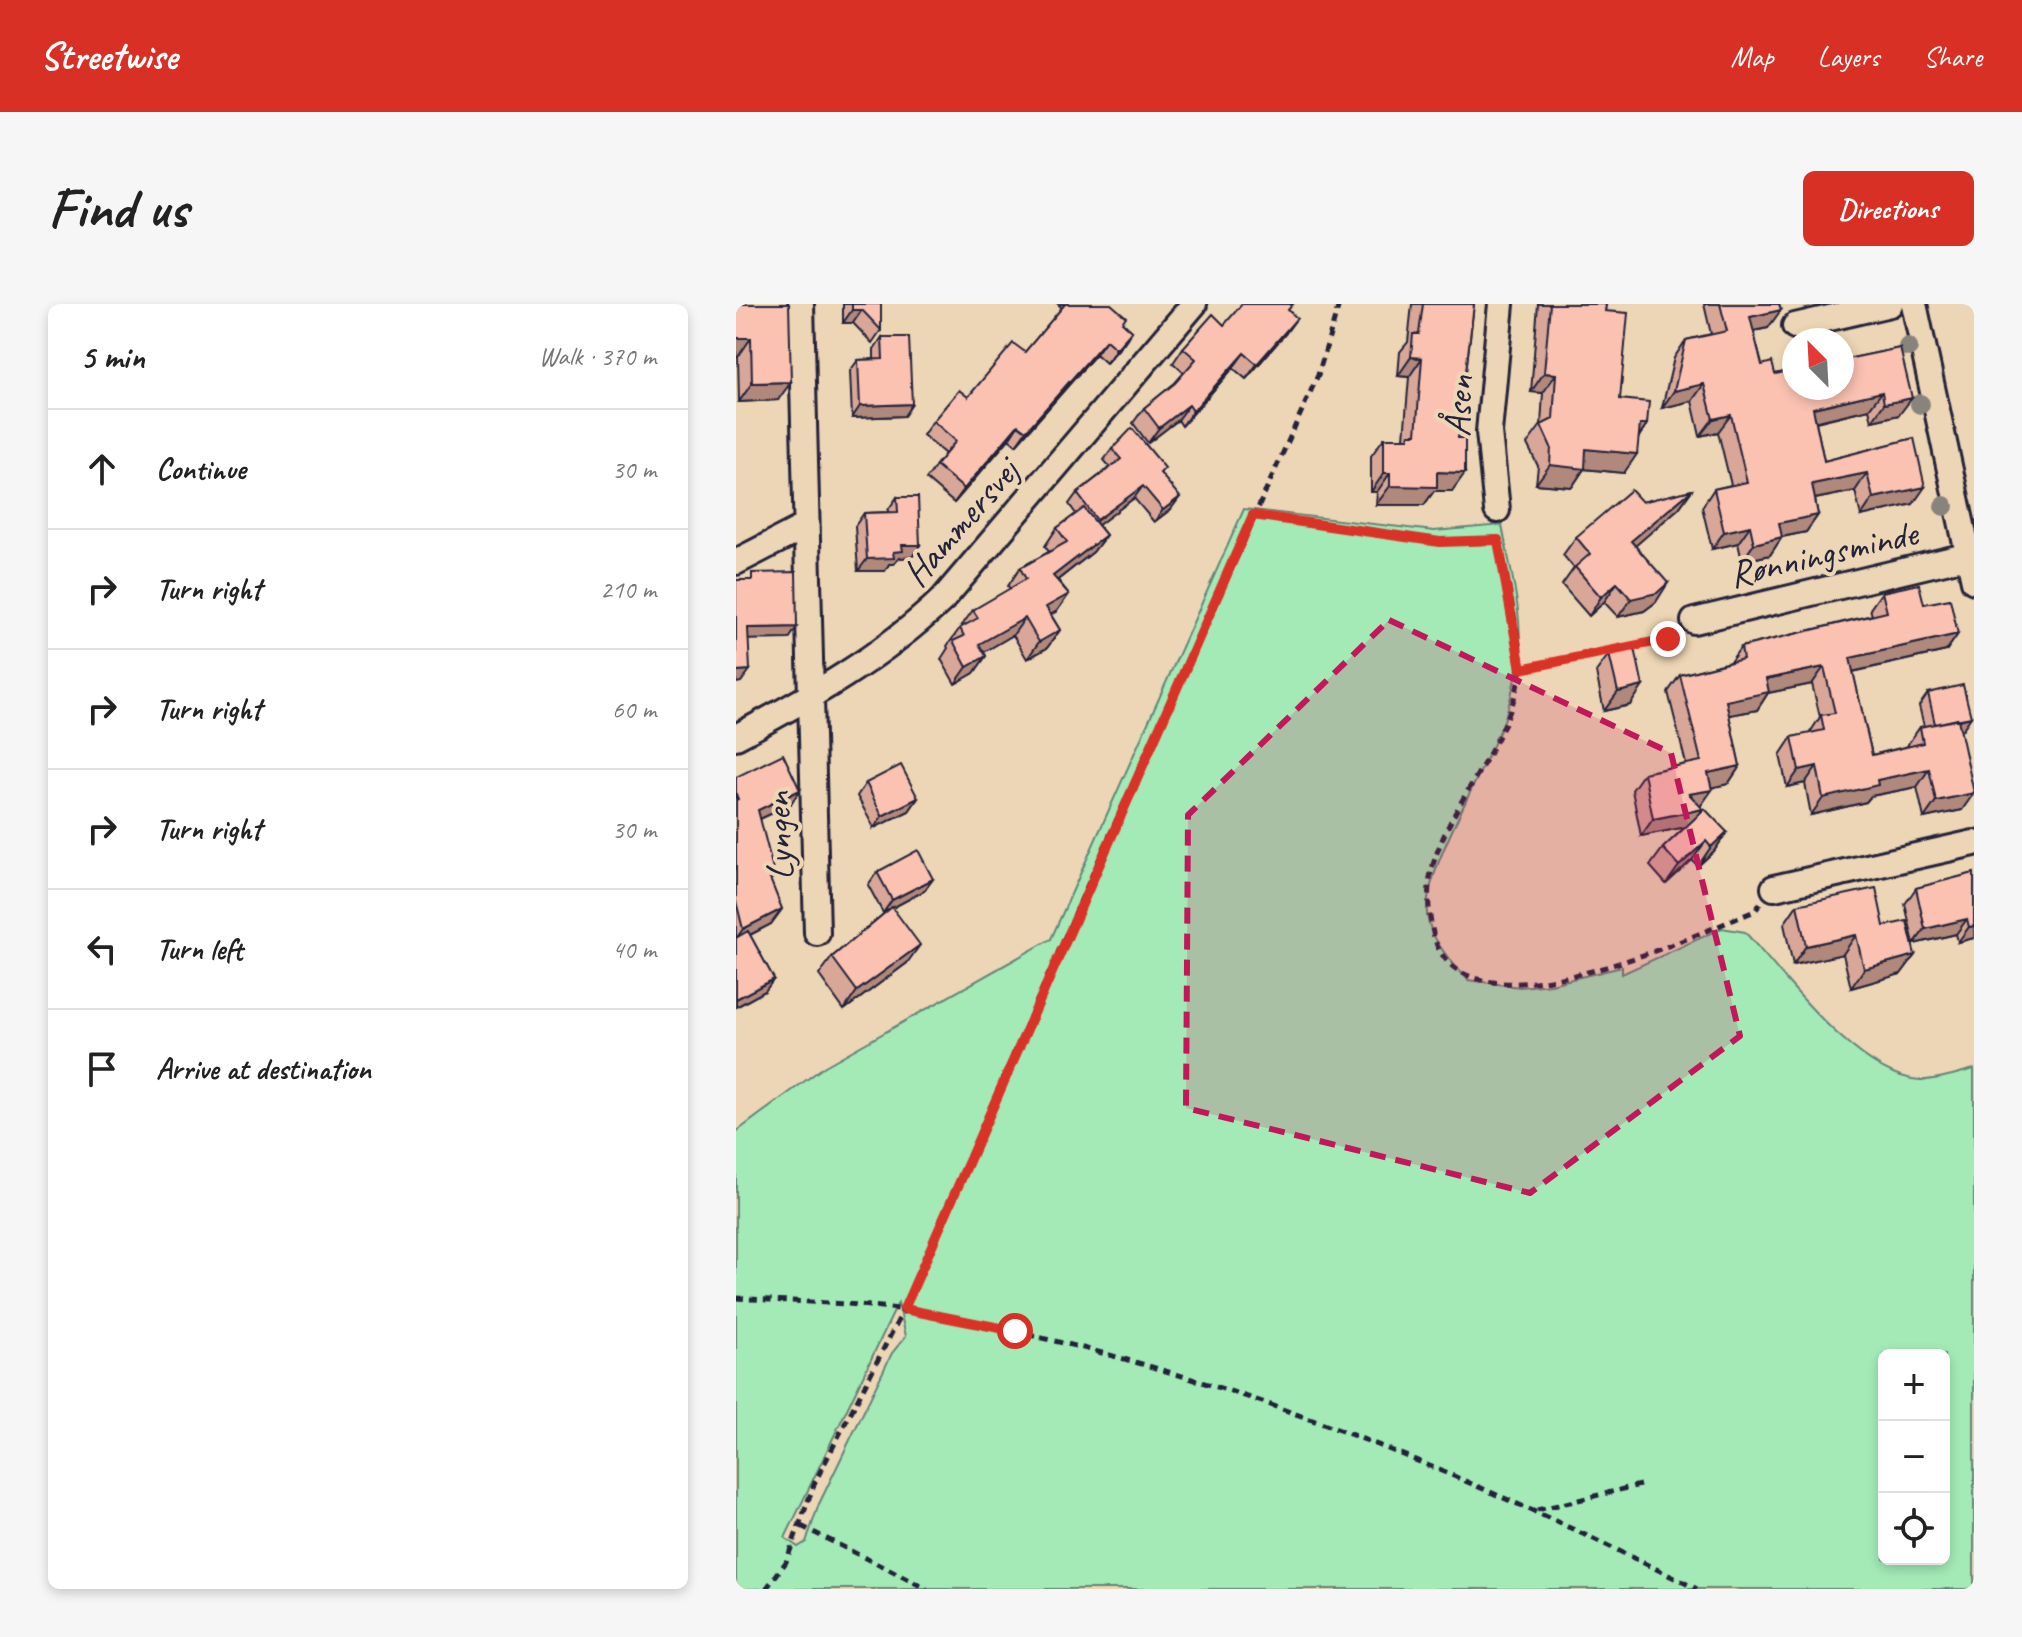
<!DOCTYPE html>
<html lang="en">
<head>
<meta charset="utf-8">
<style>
  body { margin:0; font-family:Caveat,sans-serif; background:#f6f6f6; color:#222 }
  .controls { position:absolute; right:24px; bottom:24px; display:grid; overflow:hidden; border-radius:12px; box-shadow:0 4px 12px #0003 }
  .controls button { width:72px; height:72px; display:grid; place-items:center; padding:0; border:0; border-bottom:2px solid #e0e0e0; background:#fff; color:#222; font:40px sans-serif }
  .compass { position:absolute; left:1046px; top:24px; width:72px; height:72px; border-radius:50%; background:#fff; box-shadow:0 4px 12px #0003; rotate:336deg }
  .stop { position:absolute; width:24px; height:24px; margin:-18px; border:6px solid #d93025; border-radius:50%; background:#fff }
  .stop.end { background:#d93025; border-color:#fff; box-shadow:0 2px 8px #0008 }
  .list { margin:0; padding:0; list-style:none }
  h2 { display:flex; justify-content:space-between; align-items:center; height:104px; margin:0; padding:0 32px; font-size:34px }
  h2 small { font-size:26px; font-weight:400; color:#767676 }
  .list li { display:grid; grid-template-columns:52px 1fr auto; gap:24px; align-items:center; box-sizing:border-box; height:120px; padding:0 32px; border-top:2px solid #e0e0e0 }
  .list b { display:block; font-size:30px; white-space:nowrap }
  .list em { font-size:26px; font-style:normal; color:#767676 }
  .icon { flex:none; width:44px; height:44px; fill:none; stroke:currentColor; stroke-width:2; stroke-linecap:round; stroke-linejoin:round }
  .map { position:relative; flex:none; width:1238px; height:1285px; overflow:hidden; border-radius:12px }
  header { display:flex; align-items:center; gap:48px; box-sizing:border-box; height:112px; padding:0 40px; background:#d93025; color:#fff }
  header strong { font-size:38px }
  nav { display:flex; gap:44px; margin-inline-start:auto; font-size:28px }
  .intro { display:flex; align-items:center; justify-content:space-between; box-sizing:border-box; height:192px; padding:0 48px }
  h1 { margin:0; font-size:56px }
  .button { padding:20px 36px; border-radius:12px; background:#d93025; color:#fff; font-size:28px; font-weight:700 }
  main { display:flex; gap:48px; padding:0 48px }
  aside { flex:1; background:#fff; border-radius:12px; box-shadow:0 4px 12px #0003 }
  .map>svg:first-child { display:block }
  .green { fill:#a4eab7; stroke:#638679; stroke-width:2; fill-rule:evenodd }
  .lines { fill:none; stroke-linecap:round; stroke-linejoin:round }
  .minor-casing { stroke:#22223b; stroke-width:30 }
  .path { stroke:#22223b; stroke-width:5; stroke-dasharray:8 6; stroke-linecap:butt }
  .minor { stroke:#edd6b5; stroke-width:24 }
  .tree { fill:#88847c }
  .wall { fill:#d8a798; stroke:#22223b; stroke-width:2 }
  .shaded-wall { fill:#b0887c; stroke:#22223b; stroke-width:2 }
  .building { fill:#fbc2b1; stroke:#22223b; stroke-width:2 }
  .route { stroke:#d93025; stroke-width:10 }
  .marked { fill:#c2185b; fill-opacity:0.2; stroke:#c2185b; stroke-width:6; stroke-dasharray:16 10; stroke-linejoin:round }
  .labels { text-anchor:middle; stroke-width:8; stroke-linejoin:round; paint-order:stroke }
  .street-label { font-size:38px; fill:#22223b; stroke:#edd6b5 }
</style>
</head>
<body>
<header>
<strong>Streetwise</strong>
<nav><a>Map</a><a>Layers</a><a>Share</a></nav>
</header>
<div class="intro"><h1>Find us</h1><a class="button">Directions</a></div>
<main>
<aside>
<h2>5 min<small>Walk · 370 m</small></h2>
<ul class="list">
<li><svg class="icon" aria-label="ahead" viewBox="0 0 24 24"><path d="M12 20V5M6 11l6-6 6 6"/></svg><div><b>Continue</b></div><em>30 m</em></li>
<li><svg class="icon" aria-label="right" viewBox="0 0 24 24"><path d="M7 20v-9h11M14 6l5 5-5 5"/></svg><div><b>Turn right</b></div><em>210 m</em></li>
<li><svg class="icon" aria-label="right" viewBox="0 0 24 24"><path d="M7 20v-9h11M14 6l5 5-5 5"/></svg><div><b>Turn right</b></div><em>60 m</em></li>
<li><svg class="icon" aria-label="right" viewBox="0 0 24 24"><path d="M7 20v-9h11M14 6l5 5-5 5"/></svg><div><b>Turn right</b></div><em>30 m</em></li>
<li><svg class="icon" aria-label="left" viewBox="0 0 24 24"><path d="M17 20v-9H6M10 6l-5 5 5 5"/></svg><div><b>Turn left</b></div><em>40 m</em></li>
<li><svg class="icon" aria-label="arrive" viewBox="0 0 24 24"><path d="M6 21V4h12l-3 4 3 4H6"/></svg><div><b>Arrive at destination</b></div></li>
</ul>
</aside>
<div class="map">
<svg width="1238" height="1285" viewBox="0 0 1238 1285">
  <rect width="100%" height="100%" fill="#edd6b5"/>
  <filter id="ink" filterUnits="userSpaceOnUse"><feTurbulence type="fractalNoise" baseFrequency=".0125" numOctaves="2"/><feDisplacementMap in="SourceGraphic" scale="16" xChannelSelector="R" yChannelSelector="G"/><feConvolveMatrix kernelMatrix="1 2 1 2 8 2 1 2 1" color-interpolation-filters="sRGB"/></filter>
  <g filter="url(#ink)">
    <path class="green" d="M508,205L698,227L766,221C774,265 789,315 782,360C778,379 774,401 767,419C751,461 681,578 692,616C698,640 716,659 732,676L784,683L815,680L886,663V670L986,624L1009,628C1047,671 1123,773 1184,776C1201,777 1221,769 1238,765V1285H0V828L89,762L315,635ZM162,999L170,1032L156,1049L83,1200L70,1238L62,1243L49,1234ZM1148,1051H1208V1255H1148Z"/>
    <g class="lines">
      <defs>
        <path id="minor" d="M65,0L81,629
          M1178,0L1238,277
          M1059,22L1154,0
          M761,206L753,128L765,0
          M0,258L70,222
          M958,317L1238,250
          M0,433C75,393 145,354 207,295L458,0
          M1038,584L1238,539"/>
      </defs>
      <use href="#minor" class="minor-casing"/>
      <path class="path" d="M517,211L704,238L762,236C767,265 787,344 784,368C774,440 717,492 697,561C690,583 692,610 698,633C729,740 957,631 1019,607L1024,600
        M785,365L932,335L939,330
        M0,994C56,998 114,998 169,1006C225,1014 281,1028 335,1041C555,1096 759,1185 961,1285
        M801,1206L904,1181
        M65,1222L191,1285
        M30,1285L50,1258L79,1178L168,1005L348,590L582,71L603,0"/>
      <use href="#minor" class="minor"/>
    </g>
    <g class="tree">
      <circle cx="1172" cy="43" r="10"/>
      <circle cx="1184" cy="100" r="10"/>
      <circle cx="1208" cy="202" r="10"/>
    </g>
    <path class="wall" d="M0,0L42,96L3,98L2,53H0Z
      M107,0H145V26L136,39L117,19H107Z
      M322,0H375L386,18L396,27L387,40L370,59L360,50L280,141L273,135L218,199L190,175L209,150L187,131L197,117L232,93L289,48L326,4Z
      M676,0H738L716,187H698L688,201H640L641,188H635V152L648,134H668L673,73L662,72L664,48L672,38Z
      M802,0H870L869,7L884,95L911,120L903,133L888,169L848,165L836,183L800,180L802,162L791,140L805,121L807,89L795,88Z
      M968,0H1043L1032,24L1017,27L1026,61L1039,70L1164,44L1163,111L1136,117L1133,105L1080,118L1088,157L1178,134L1177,200L1125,212L1119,187L1079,195L1082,211L1070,228L1046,233L1034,251L1006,257L1002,239L976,245L966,203L978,185L995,181L982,128L964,132L956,97L926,104L938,54L950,36L975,30Z
      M553,7L550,29L510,75L497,64L446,122L442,116L412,139L397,119L408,104L439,79L448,69L437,59L447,44L488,21Z
      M146,33L176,100L168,112L116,114L114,67L122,56L138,55V45Z
      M376,145L425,170L435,205L418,218L398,194L362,221L370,231L357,248L322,276L333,290L321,307L315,311L324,326L311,344L291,355L277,331L248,348L250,352L238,369L219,380L205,355L212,344L211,342L237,306L274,285L272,282L284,264L313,248L309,242L321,224L340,210L333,200L341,189L374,163L368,156Z
      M956,186L943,204L899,241L920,298L908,307L882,313L868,298L853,312L826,281L838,264L827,251L840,233L906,198Z
      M161,193L184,241L176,253L163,254L158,260H153L149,267H122L119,222L128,209L152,208V206Z
      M1146,288L1188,300L1222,330L1210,347L1117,368L1136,451L1172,442V440L1184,423L1188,422L1183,402L1192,389L1226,426H1224L1226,506L1188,514L1181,483L1135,492L1130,498L1075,511L1069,479L1051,483L1044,451L1056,433L1073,430L1084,413L1076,380L1032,389L1021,406L993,411L1004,462L992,480L975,483L964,502L967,505L963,510L991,528L978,547L962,562L956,556L930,580L914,562L927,544L949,523L905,532L896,486L908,469L950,460L932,388L944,371L994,358L1005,343L1136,311L1134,305Z
      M873,350L894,401L868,407L860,368Z
      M0,473L54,501L24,515L35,578L46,605L35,620L14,631L38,675L29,687L0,703Z
      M130,479L182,494L173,507L138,524L121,492Z
      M141,568L197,575L188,587L156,604L171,659L108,706L83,671L96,653L151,607L147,609L132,581Z
      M1238,569V634L1222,638L1220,630L1178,640L1169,600L1180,584Z
      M1061,601L1148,622L1179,651L1165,670L1115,684L1107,650L1057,661L1048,620Z"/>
    <path class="shaded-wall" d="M116,6H126L117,19H107Z
      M1045,6L1032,24L1002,30L1014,13Z
      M561,14L550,29L510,75L521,60Z
      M396,27L387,40L370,59L380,45Z
      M0,34H15L2,53H0Z
      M370,36L360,50L280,141L290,127Z
      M508,49L497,64L446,122L457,107Z
      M675,53L686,54L673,73L662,72Z
      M808,69L820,70L807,89L795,88Z
      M55,78L42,96L3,98L16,79Z
      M968,80L956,97L926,104L938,87Z
      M1146,88L1133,105L1065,121L1077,104Z
      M1176,94L1163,111L1136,117L1148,100Z
      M176,100L168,112L116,114L124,102Z
      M453,101L442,116L412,139L423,124Z
      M995,111L982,128L964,132L977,115Z
      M904,120H911L898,139Z
      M282,121L273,135L218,199L228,185Z
      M850,145L901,150L888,169L848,165L836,183L800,180L814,161Z
      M701,168L729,169L716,187H698L688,201H640L654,182Z
      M648,169H654L641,188H635Z
      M1131,169L1119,187L1063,198L1076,180Z
      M407,182L398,194L353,228L361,216Z
      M1189,183L1177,200L1125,212L1137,194Z
      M956,186L943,204L883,256L895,237Z
      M444,193L435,205L418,218L427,206Z
      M1082,211L1070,228L1031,236L1043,219Z
      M1014,222L1002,239L976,245L988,228Z
      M370,231L357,248L305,289L317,272Z
      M1046,233L1034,251L1006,257L1018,240Z
      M166,241H184L176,253L163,254L158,260H153L149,267H122L131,255Z
      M881,279L868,298L853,312L865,293Z
      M932,279L920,298L908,307L882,313L895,295Z
      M333,290L321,307L298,320L310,303Z
      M289,314L277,331L231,358L243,340Z
      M61,323L53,335L4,336L12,324Z
      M324,326L311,344L291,355L303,338Z
      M1222,330L1210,347L1102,371L1114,354Z
      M250,352L238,369L219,380L231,363Z
      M1088,363L1076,380L1032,389L1021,406L978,414L990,397L1030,375Z
      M14,366L5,378L0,379V367Z
      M907,382L894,401L868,407L882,388Z
      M1235,413L1226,426L1191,434L1200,422Z
      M1004,462L992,480L960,487L972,469Z
      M1081,462L1069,479L1051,483L1063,466Z
      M1193,465L1181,483L1135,492L1130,498L1075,511L1087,494L1141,476Z
      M64,486L54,501L11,521L22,506Z
      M976,486L964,503L953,490Z
      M1238,489L1226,506L1188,514L1200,497Z
      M182,494L173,507L138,524L146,512Z
      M967,505L955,522L905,532L917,515Z
      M991,528L978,547L962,562L975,543Z
      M970,537L956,556L930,580L943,562Z
      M197,575L188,587L147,609L156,596Z
      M46,605L35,620L0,638V635L7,625Z
      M1231,615L1220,630L1178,640L1189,625Z
      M1238,622V634L1222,638L1233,623Z
      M1120,631L1107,650L1057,661L1070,642Z
      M184,641L171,659L108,706L121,687Z
      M1179,651L1165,670L1115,684L1128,665Z
      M38,675L29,687L0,703V695Z"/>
    <path class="building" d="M0,0H53L55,78L16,79L15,34H0Z
      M116,0H145V26L126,6H116Z
      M329,0H375L390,13L386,18L396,27L380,45L370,36L290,127L282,121L228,185L200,161L220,137L197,117L223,86L232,93L277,39L289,48Z
      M506,0H557L552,6L561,14L521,60L508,49L457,107L453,101L423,124L408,104L439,79L460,55L447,44L477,10L488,21Z
      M687,0H738L722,134H729V169L701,168V183L654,182V169H648V134H673V130H680L686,54L675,53L677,30H683Z
      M814,0H870L869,7L892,9L884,95L913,98L911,120H904L901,150L850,145L849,165L814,161L815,143L805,121L817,115L820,70L808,69Z
      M984,0H1043L1045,6L1014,13L1026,61L1036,58L1039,70L1058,66V84H1106V56L1164,44L1176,94L1148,100L1146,88L1077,104L1088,157L1178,134L1189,183L1137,194L1131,169L1076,180L1082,211L1043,219L1046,233L1018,240L1014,222L988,228L978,185L1011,178L995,111L977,115L968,80L938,87L950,36L991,27Z
      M146,33H173L176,100L124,102L122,56L147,55Z
      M396,124L429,164L424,169L444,193L427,206L407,182L361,216L341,189L385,155L376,145Z
      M895,186L906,198L956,186L895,237L932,279L921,289L895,295L881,279L865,293L839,263L854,250L840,233Z
      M161,193H182L184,241H166L167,247L157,248L158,254L131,255L128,209L162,208Z
      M348,204L370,231L317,272L333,290L310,303L324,326L303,338L289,314L243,340L250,352L231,363L217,337L228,332L224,324L242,314L237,306L290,275L284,264L331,238L321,224Z
      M60,268L61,323L12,324L14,366L0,367V276H16V269Z
      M1183,280L1188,300L1214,295L1222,330L1114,354L1136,451L1187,439L1184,423L1222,415L1238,489L1200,497L1193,465L1141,476L1142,481L1087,494L1081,462L1063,466L1056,433L1088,426L1085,411L1099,409L1088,363L1030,375L1033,388L990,397L1004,462L972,469L976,486L953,490L967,505L917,515L908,469L965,457L944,371L1007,355L1005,343L1151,308L1146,288Z
      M899,344L907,382L882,388L873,350Z
      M1227,381L1235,413L1199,420L1192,389Z
      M47,450L64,486L22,506L36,561L38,574L34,575L46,605L7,625L0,597V496L2,495L0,490V473Z
      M165,461L182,494L146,512L130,479Z
      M969,505L991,528L975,543L970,537L943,562L927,544Z
      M182,546L197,575L156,596L141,568Z
      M1238,569V622L1233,623L1231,615L1189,625L1180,584Z
      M1140,584L1148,622L1171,617L1179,651L1128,665L1120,631L1070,642L1061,601Z
      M156,603L184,641L121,687L96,653Z
      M12,627L38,675L0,695V634Z"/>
  </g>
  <g class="lines" filter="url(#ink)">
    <path class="route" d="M279,1027L168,1005L517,211L704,238L762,236L785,365L932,335"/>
  </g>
  <path class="marked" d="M653,316L935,449L1004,732L794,889L450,804L452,511Z"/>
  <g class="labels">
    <g class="street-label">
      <text transform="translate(722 102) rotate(-87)" y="13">Åsen</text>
      <text transform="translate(224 218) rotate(-49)" y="13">Hammersvej</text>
      <text transform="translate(1087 249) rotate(-13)" y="13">Rønningsminde</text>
      <text transform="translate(42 532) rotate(-92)" y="13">Lyngen</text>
    </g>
  </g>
</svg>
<div class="controls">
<button>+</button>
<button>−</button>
<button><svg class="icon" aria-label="locate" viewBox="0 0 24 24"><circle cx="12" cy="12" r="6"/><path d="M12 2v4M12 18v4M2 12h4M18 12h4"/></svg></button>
</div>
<svg class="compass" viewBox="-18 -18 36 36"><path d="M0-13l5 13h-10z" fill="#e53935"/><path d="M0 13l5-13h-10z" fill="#767676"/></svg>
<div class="stop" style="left:279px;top:1027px"></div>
<div class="stop end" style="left:932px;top:335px"></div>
</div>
</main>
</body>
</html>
